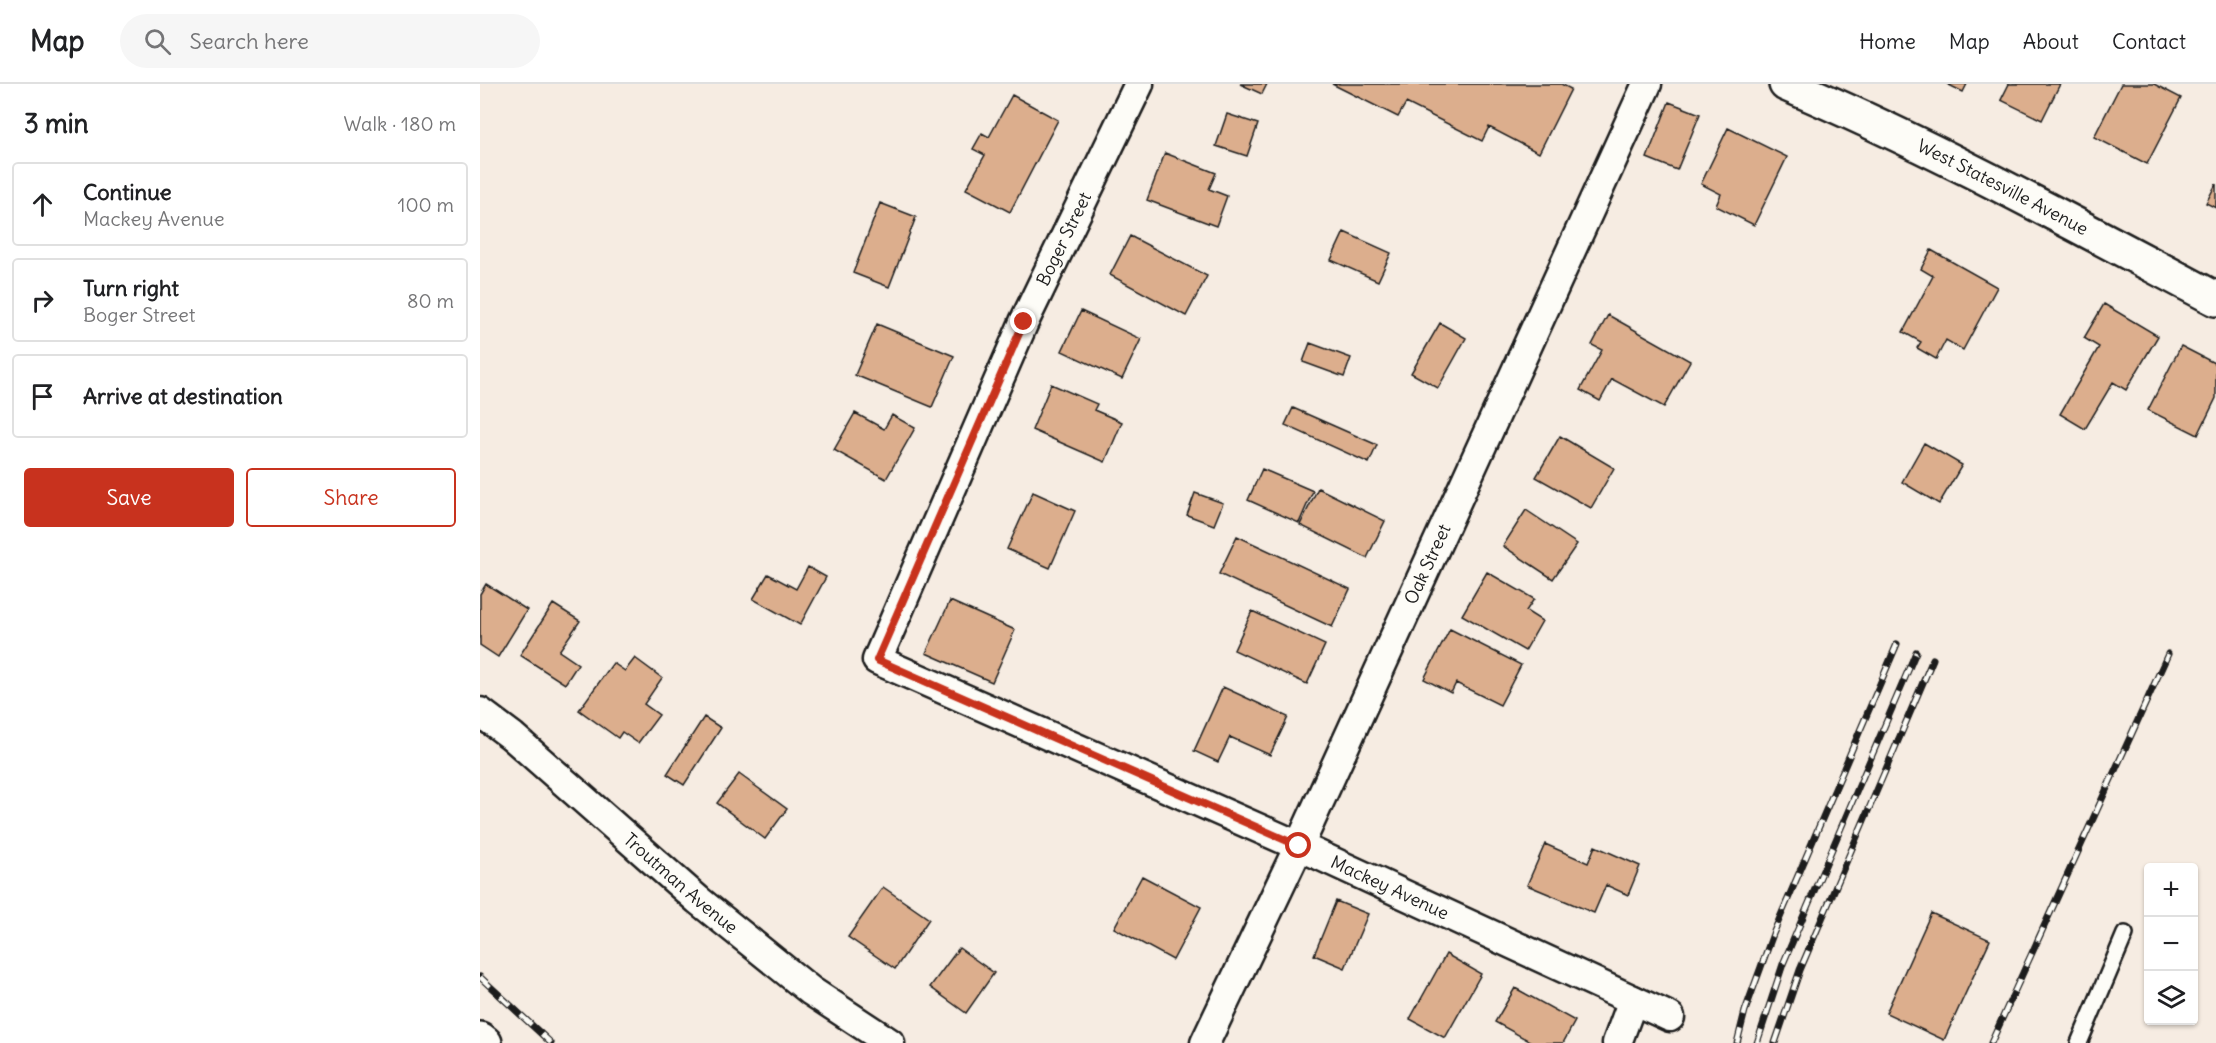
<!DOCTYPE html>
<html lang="en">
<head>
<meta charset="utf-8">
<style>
  body { margin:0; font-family:Delius,sans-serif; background:#f6f6f6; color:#202124 }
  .controls { position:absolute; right:18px; bottom:18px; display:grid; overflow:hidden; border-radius:6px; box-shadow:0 2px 4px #0004 }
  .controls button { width:54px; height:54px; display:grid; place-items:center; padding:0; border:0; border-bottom:2px solid #e0e0e0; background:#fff; color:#202124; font:30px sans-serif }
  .stop { position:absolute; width:18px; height:18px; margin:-14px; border:4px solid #c8321e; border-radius:50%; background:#fff }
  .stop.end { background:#c8321e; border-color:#fff; box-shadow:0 2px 6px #0008 }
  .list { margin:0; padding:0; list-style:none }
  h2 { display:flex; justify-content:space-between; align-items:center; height:78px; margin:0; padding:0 24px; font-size:26px }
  h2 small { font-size:20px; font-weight:400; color:#757577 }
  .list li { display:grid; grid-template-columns:39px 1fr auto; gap:18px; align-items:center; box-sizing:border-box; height:84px; margin:0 12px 12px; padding:0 12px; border:2px solid #e0e0e0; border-radius:6px }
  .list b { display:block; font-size:22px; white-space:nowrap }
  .list p { margin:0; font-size:20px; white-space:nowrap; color:#757577 }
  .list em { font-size:20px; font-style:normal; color:#757577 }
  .actions { display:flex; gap:12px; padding:18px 24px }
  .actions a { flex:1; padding:14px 0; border:2px solid #c8321e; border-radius:6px; text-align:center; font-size:21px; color:#c8321e }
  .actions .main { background:#c8321e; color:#fff }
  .icon { flex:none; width:33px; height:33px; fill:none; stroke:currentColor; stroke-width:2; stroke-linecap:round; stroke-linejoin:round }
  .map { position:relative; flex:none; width:1736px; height:959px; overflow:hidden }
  header { display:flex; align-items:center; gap:36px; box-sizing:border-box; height:84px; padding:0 30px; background:#fff; border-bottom:2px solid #e0e0e0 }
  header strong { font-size:28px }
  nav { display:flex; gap:33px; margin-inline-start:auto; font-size:21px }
  .search { width:420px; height:54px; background:#f6f6f6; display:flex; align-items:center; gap:15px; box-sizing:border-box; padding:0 21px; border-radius:33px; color:#757577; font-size:22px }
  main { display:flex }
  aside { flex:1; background:#fff }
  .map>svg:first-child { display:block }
  .building { fill:#dcae8d; stroke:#1c1c1c; stroke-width:1.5 }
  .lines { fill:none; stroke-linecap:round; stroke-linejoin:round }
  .lane-casing { stroke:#1c1c1c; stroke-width:20 }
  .street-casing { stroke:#1c1c1c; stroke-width:33 }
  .secondary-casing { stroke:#1c1c1c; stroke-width:38 }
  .primary-casing { stroke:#1c1c1c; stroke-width:38 }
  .lane { stroke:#fdfcf7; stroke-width:15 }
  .street { stroke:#fdfcf7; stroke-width:28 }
  .secondary { stroke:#fdfcf7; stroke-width:33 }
  .primary { stroke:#fdfcf7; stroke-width:33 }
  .rail-casing { stroke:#1c1c1c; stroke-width:7 }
  .rail { stroke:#fdfcf7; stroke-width:4.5; stroke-dasharray:14; stroke-linecap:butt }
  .route { stroke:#c8321e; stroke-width:8 }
  .labels { text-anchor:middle; stroke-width:4.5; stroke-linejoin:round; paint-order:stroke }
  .street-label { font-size:18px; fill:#1c1c1c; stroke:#fdfcf7 }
</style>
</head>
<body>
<header>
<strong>Map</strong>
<div class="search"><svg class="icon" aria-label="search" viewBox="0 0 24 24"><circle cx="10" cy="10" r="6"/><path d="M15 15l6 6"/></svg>Search here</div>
<nav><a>Home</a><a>Map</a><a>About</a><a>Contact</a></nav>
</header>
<main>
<aside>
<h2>3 min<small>Walk · 180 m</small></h2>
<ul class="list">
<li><svg class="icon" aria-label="ahead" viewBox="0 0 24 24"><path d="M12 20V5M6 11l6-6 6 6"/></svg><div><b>Continue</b><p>Mackey Avenue</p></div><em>100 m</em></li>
<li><svg class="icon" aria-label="right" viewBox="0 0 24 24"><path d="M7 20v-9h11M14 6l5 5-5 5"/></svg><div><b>Turn right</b><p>Boger Street</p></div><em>80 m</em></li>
<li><svg class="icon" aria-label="arrive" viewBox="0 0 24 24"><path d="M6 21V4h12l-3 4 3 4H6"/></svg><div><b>Arrive at destination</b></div></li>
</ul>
<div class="actions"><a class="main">Save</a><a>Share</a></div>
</aside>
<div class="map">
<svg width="1736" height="959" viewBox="0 0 1736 959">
  <rect width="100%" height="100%" fill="#f6ece2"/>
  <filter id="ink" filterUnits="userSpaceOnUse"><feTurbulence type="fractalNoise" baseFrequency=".0167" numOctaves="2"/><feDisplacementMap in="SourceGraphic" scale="12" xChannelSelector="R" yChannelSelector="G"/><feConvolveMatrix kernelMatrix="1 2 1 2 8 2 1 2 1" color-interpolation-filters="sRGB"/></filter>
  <g filter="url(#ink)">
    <path class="building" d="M760,0H787L782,10Z
      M852,0H1081L1091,5L1059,69L1009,43L1002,57L926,19L918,33Z
      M1467,0H1487L1483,8Z
      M1529,0H1580L1562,36L1521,16Z
      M1641,0H1674L1701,14L1667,80L1614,53Z
      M532,11L578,36L530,128L486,105L505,71L493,65L502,49L509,53Z
      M1189,18L1220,30L1197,86L1167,74Z
      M747,30L778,40L767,72L736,62Z
      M1248,44L1307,73L1274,141L1236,122L1241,110L1221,100Z
      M685,69L736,89L729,105L747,112L736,142L667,116Z
      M1736,100V124L1726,119Z
      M400,119L436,133L409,203L373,189Z
      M864,148L911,169L898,197L851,176Z
      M650,152L727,192L706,232L630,191Z
      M1451,166L1517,203L1483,266L1466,256L1456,275L1437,264L1441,258L1423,248L1453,192L1441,185Z
      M1624,220L1678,252L1646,306L1633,298L1605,345L1580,330L1619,263L1604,254Z
      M601,227L661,255L642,295L582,267Z
      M1128,231L1210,277L1184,323L1132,295L1120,317L1100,306L1122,266L1112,261Z
      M960,239L986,254L958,304L931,289Z
      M397,240L474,272L452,323L375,291Z
      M830,259L871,274L864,293L823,278Z
      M1701,262L1736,280V314L1718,351L1668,326Z
      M571,300L617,320L614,326L642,338L625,378L552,346Z
      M813,324L897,361L889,379L805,341Z
      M375,329L404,345L412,331L435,344L406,395L354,366Z
      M1080,352L1134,384L1111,424L1056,393Z
      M1444,359L1482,381L1459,420L1422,398Z
      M782,385L833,407L819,439L768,416Z
      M838,404L905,437L887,474L820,441Z
      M553,408L595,427L570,484L527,465Z
      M715,409L743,419L734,441L707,431Z
      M1046,426L1097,460L1073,495L1023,462Z
      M757,452L870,505L852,543L739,490Z
      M328,483L346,493L320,541L273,515L288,490L316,505Z
      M1007,488L1054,515L1046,527L1062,537L1045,567L982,531Z
      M6,500L47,526L18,573L0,561V510Z
      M470,517L535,546L512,598L446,569Z
      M73,520L100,537L79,567L98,580L85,600L40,571Z
      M772,527L845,561L827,600L754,566Z
      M970,545L1041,581L1020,621L976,599L971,609L944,595Z
      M155,574L182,594L164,620L179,631L158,659L142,648L138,654L99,626L133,579L145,587Z
      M743,603L808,633L790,671L750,653L738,678L714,667Z
      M224,633L241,644L204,701L187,690Z
      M259,690L307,725L285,755L237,719Z
      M1065,760L1108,779L1115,762L1160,782L1148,811L1126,801L1114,829L1047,801Z
      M662,792L721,823L693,876L634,844Z
      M403,803L449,835L415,885L368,853Z
      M856,817L888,830L865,884L834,871Z
      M1451,829L1510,856L1464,956L1406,929Z
      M479,864L514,889L486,929L450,903Z
      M966,870L1001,890L965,954L930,935Z
      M1035,904L1095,937L1083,959H1053L1015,938Z"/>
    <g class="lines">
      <defs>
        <path id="lane" d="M1599,959L1645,850"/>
        <g id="street">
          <path id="s1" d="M659,0L544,238L397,576L819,762L1190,933"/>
          <path id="s2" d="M0,628L32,652L218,816L331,907L410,959"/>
          <path id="s3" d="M725,959L819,762L1167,0"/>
          <path d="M1137,959L1153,916"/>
        </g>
        <g id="secondary">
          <path id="s4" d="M1306,0C1454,63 1594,140 1736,215"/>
        </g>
        <path id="primary" d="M0,955L5,959"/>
      </defs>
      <use href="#lane" class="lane-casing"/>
      <use href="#street" class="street-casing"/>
      <use href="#secondary" class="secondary-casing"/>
      <use href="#primary" class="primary-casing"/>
      <use href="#lane" class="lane"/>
      <use href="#street" class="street"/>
      <use href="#secondary" class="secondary"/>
      <use href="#primary" class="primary"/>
      <defs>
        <path id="rail" d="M0,893L71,959
          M1257,959L1265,927L1293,850L1417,560
          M1277,959L1303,880L1436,568
          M1295,959L1320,886L1453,575
          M1511,959L1688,570"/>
      </defs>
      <use href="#rail" class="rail-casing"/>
      <use href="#rail" class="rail"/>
    </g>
  </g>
  <g class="lines" filter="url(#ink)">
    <path class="route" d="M544,238L397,576L819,762"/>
  </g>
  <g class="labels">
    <g class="street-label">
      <text dy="6" stroke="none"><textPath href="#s4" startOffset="240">West Statesville Avenue</textPath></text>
      <text transform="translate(584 155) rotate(-64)" y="6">Boger Street</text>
      <text dy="6" stroke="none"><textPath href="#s3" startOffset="528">Oak Street</textPath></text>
      <text dy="6" stroke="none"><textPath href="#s2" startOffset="264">Troutman Avenue</textPath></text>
      <text dy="6" stroke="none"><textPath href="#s1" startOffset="1194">Mackey Avenue</textPath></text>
    </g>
  </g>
</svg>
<div class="controls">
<button>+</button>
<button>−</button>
<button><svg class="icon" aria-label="layers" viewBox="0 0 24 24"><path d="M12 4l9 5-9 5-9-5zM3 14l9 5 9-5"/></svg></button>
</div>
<div class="stop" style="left:819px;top:762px"></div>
<div class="stop end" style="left:544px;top:238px"></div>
</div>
</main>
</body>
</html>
